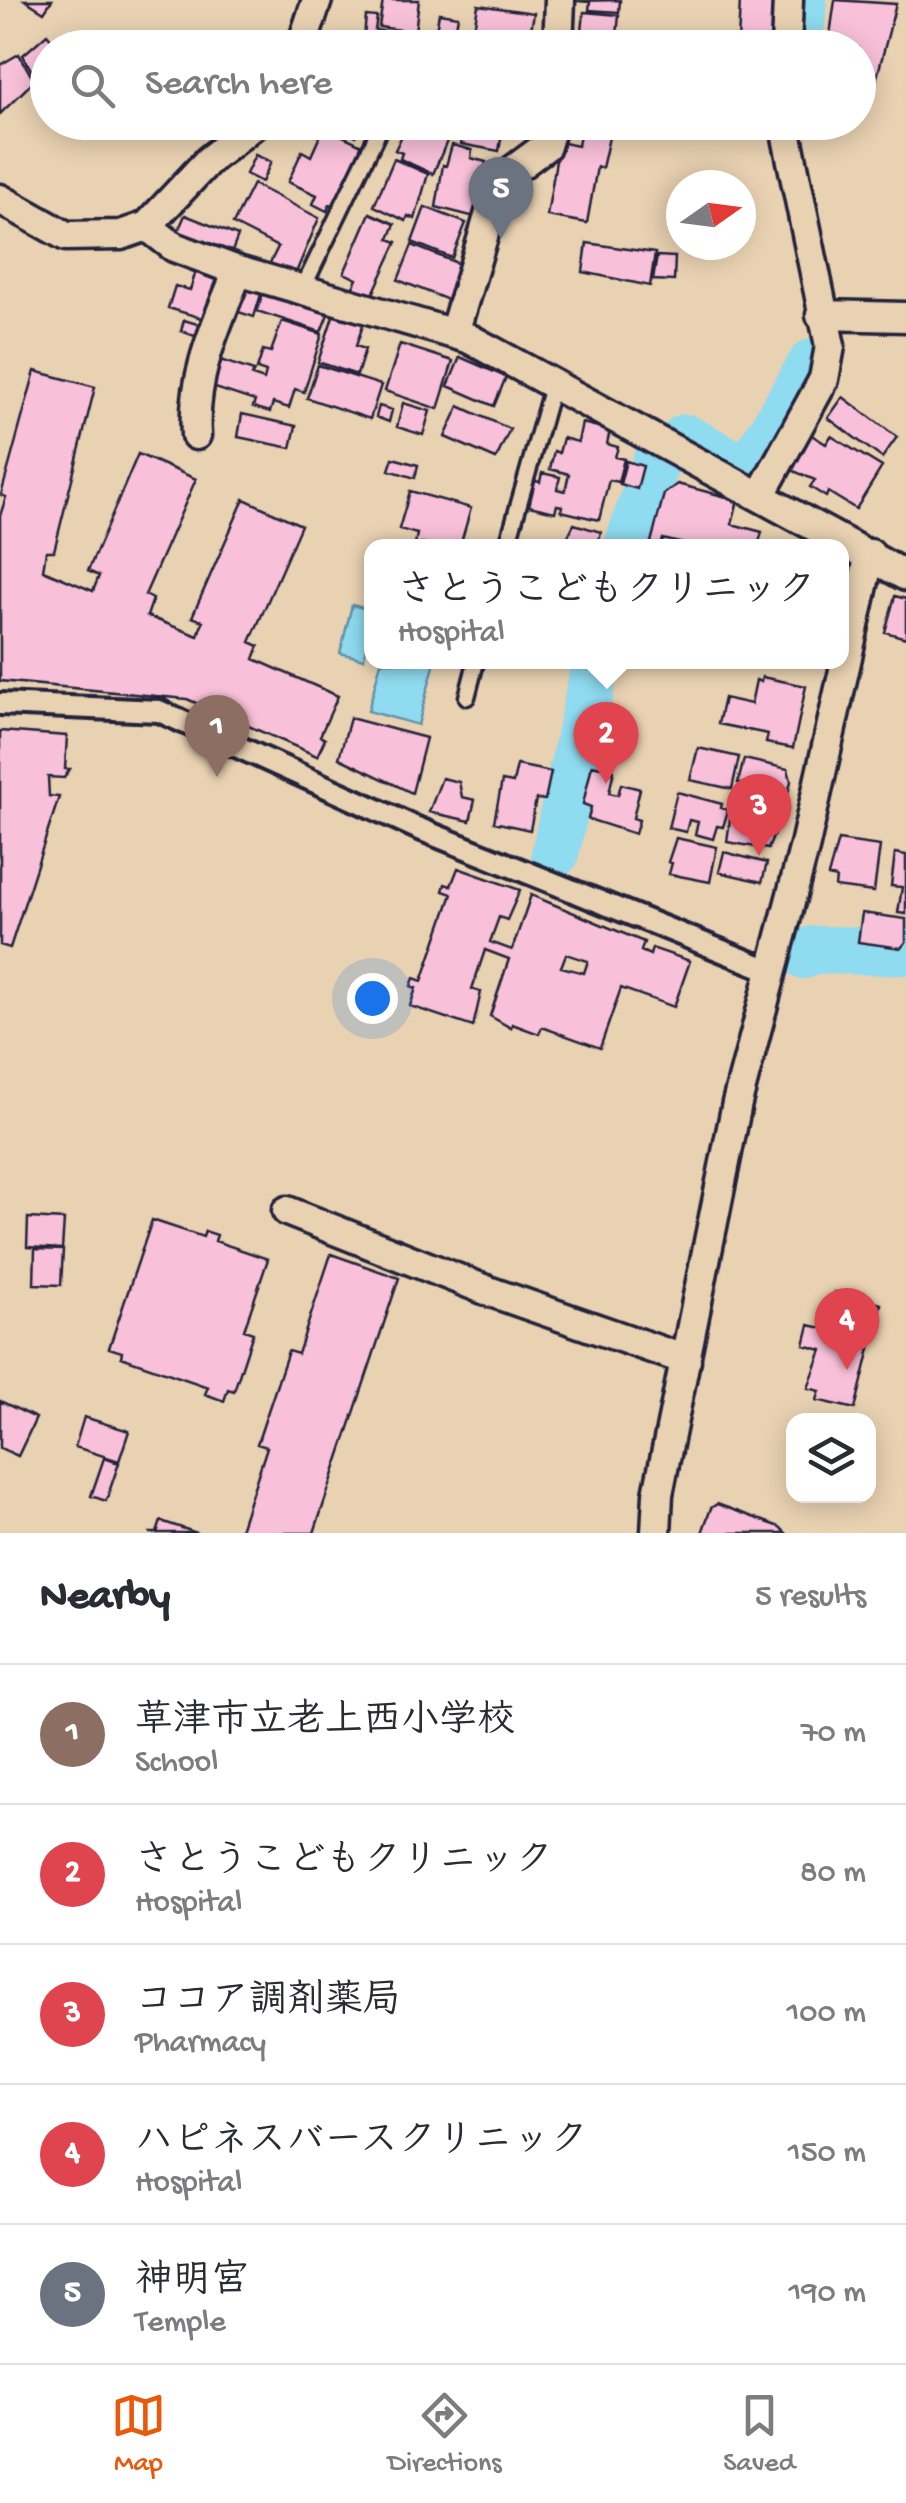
<!DOCTYPE html>
<html lang="en">
<head>
<meta charset="utf-8">
<style>
  body { margin:0; font-family:"Gochi Hand","Klee One",sans-serif; background:#f7f7f7; color:#2b2b33 }
  .controls { position:absolute; right:30px; bottom:30px; display:grid; overflow:hidden; border-radius:20px; box-shadow:0 5px 25px #0003 }
  .controls button { width:90px; height:90px; display:grid; place-items:center; padding:0; border:0; border-bottom:2px solid #e1e1e2; background:#fff; color:#2b2b33; font:50px sans-serif }
  .compass { position:absolute; left:666px; top:170px; width:90px; height:90px; border-radius:50%; background:#fff; box-shadow:0 5px 25px #0003; rotate:76deg }
  .you { position:absolute; left:372px; top:998px; width:35px; height:35px; margin:-25px; border:8px solid #fff; border-radius:50%; background:#1a73e8; box-shadow:0 0 0 15px #1a73e833 }
  .badge { display:grid; place-items:center; width:65px; height:65px; border-radius:50%; background:#ea580c; color:#fff; font-size:32px; font-weight:700 }
  .pin { position:absolute; translate:-50% -82px; filter:drop-shadow(0 2px 5px #0008) }
  .pin::after { content:''; position:absolute; top:52px; width:35px; height:30px; background:inherit; clip-path:polygon(0 0,100% 0,50% 100%) }
  .popup { position:absolute; left:364px; top:539px; width:485px; height:130px; box-sizing:border-box; display:grid; place-content:center; border-radius:20px; background:#fff; filter:drop-shadow(0 2px 8px #0005); font-size:32px; white-space:nowrap; color:#7c7c81 }
  .popup b { font-size:38px; color:#2b2b33 }
  .popup::after { content:''; position:absolute; left:50%; top:100%; margin-left:-20px; border:20px solid transparent; border-top-color:#fff }
  .list { margin:0; padding:0; list-style:none }
  h2 { display:flex; justify-content:space-between; align-items:center; height:130px; margin:0; padding:0 40px; font-size:42px }
  h2 small { font-size:32px; font-weight:400; color:#7c7c81 }
  .list li { display:grid; grid-template-columns:65px 1fr auto; gap:30px; align-items:center; box-sizing:border-box; height:140px; padding:0 40px; border-top:2px solid #e1e1e2 }
  .list b { display:block; font-size:38px; white-space:nowrap }
  .list p { margin:0; font-size:32px; white-space:nowrap; color:#7c7c81 }
  .list em { font-size:32px; font-style:normal; color:#7c7c81 }
  .icon { flex:none; width:55px; height:55px; fill:none; stroke:currentColor; stroke-width:2; stroke-linecap:round; stroke-linejoin:round }
  .map { position:relative; flex:none; width:906px; height:1533px; overflow:hidden }
  .search { position:absolute; background:#fff; box-shadow:0 5px 25px #0003; left:30px; right:30px; top:30px; height:110px; display:flex; align-items:center; gap:25px; box-sizing:border-box; padding:0 35px; border-radius:55px; color:#7c7c81; font-size:38px }
  .sheet { height:830px; background:#fff }
  nav { display:flex; justify-content:space-around; align-items:center; box-sizing:border-box; height:140px; border-top:2px solid #e1e1e2; background:#fff; font-size:28px; color:#7c7c81 }
  nav a { display:grid; justify-items:center; gap:5px }
  nav .on { color:#ea580c }
  .map>svg:first-child { display:block }
  .water { fill:#8fdbf0; stroke:#6391a8; stroke-width:2.5 }
  .lines { fill:none; stroke-linecap:round; stroke-linejoin:round }
  .river { stroke:#8fdbf0; stroke-width:48 }
  .building { fill:#f9c1d9; stroke:#22223b; stroke-width:2.5; fill-rule:evenodd }
  .service-casing { stroke:#22223b; stroke-width:21 }
  .pedestrian-casing { stroke:#22223b; stroke-width:28 }
  .minor-casing { stroke:#22223b; stroke-width:35 }
  .service { stroke:#e9d2b2; stroke-width:14 }
  .pedestrian { stroke:#e9d2b2; stroke-width:20 }
  .minor { stroke:#e9d2b2; stroke-width:28 }
</style>
</head>
<body>
<div class="map">
<svg width="906" height="1533" viewBox="0 0 906 1533">
  <rect width="100%" height="100%" fill="#e9d2b2"/>
  <filter id="ink" filterUnits="userSpaceOnUse"><feTurbulence type="fractalNoise" baseFrequency=".01" numOctaves="2"/><feDisplacementMap in="SourceGraphic" scale="20" xChannelSelector="R" yChannelSelector="G"/><feConvolveMatrix kernelMatrix="1 2 1 2 8 2 1 2 1" color-interpolation-filters="sRGB"/></filter>
  <g filter="url(#ink)">
    <path class="water" d="M352,605L371,610L364,659L340,653Z
      M381,662H435L418,725L368,711Z"/>
    <g class="lines">
      <path class="river" d="M799,48L803,0
        M685,438L744,469L751,466L812,363
        M628,546L659,453
        M555,854L596,662
        M804,955L812,950L906,951"/>
    </g>
    <path class="building" d="M25,0H52L44,12Z
      M383,0H419L415,32L379,27Z
      M620,0L619,12L589,10L590,2L577,1Z
      M740,0H773L771,48H730V43H738Z
      M835,0L896,4L870,104L858,102V48L829,42Z
      M478,5L534,13L531,30L550,32L548,48H490L491,44L472,41Z
      M584,12L619,15L616,45L581,42Z
      M439,13L458,16L453,45L434,42Z
      M366,16L377,17L375,30L402,34L400,48H363Z
      M47,34L59,48H48V69L36,79L23,55Z
      M19,54L34,81L0,114V65Z
      M333,122H363L356,136Z
      M427,122L453,127L433,174L400,159L402,153L395,150L408,123L424,130Z
      M465,122L503,127L499,151L461,144Z
      M582,122L612,124L602,168L597,167L587,223L547,216L559,142L578,146Z
      M324,127L364,146L336,207L330,204L327,211L313,204L317,195L288,182L302,151L311,156Z
      M452,145L472,150L471,158L486,162L475,217L436,207L443,165L446,166Z
      M255,155L271,162L262,182L246,174Z
      M394,159L428,174L415,219L408,216L406,221L374,206Z
      M253,184L319,218L295,275L270,263L278,247L233,224Z
      M425,207L466,223L452,258L412,242Z
      M370,213L395,224L389,239L397,242L371,298L352,289L357,279L344,273Z
      M185,215L238,236L230,257L176,236Z
      M587,243L655,253L650,286L583,272Z
      M412,245L462,265L448,300L398,280Z
      M657,256L675,257L674,281L653,280Z
      M196,271L220,278L208,320L168,308L175,286L190,290Z
      M239,284L262,291L254,317L232,310Z
      M263,292L328,314L321,332L257,311Z
      M334,313L364,322L356,346L365,349L357,375L318,362Z
      M184,320L204,326L200,338L181,331Z
      M282,321L322,334L304,392L295,389L289,408L273,403L270,412L253,407L255,401L206,385L214,358L254,371L252,376L264,380L266,372L257,369L263,350L271,352Z
      M400,344L453,361L438,409L385,391Z
      M460,357L506,377L494,406L448,386Z
      M318,365L381,385L370,419L307,398Z
      M35,371L95,387L54,551H46L43,570L93,591L99,576L88,571L138,454L196,479L145,595L153,599L147,616L198,636L203,621L192,617L244,499L301,525L250,642L259,646L254,659L338,696L320,736L325,739L317,756L187,699L0,681V516L6,497L1,495Z
      M843,397L897,437L882,458L828,418Z
      M403,403L430,411L423,435L397,427Z
      M379,406L392,410L389,422L376,417Z
      M459,406L510,429L496,459L445,437Z
      M242,414L296,426L291,448L238,437Z
      M582,423L610,430L607,444L618,447L615,457L624,459L618,482L609,480L599,520L561,511L562,506L557,505L555,512L529,506L535,481L540,482L542,473L560,477L557,489L565,491L569,474L550,469L554,451L559,453L563,438L578,442Z
      M810,434L826,444L831,436L882,467L856,509L828,492L826,497L810,487L815,480L789,469Z
      M393,458L418,465L415,478L389,470Z
      M626,461L643,466L637,489L620,484Z
      M677,484L738,500L732,524L762,532L758,546H692L663,539L661,546H650L664,494Z
      M410,491L471,508L460,546L415,544L417,534L399,529Z
      M574,524L601,532L597,546H563Z
      M895,596L906,599V638L885,632Z
      M762,677L806,686L793,748L766,743L768,734L718,724L724,698L751,704L756,680L761,682Z
      M350,718L426,738L412,793L339,758Z
      M0,731L67,736L65,769H70L64,778L48,777L49,796L59,797L10,948L0,945Z
      M698,748L739,757L732,789L690,780Z
      M744,759L788,769L791,781L786,802L743,789L744,785L738,783Z
      M517,765L551,772L545,800L536,799L530,830L494,822L502,781L513,783Z
      M592,765L614,770L609,793L618,795L621,784L640,789L633,818L639,820L635,834L588,819L591,807L583,804Z
      M442,778L459,782L462,797L475,800L470,821L429,812Z
      M677,792L722,804L721,808L728,810L723,827L717,826L713,839L695,834L698,822L689,820L686,832L668,828Z
      M730,819L777,827L768,849L727,842Z
      M676,838L717,847L710,882L669,874L672,863L668,862Z
      M838,840L880,846L874,892L835,887L836,878L828,876Z
      M724,852L767,863L762,882L719,872Z
      M895,853L906,855V914L898,913L902,887L891,886Z
      M458,868L520,890L507,920L499,917L490,942L512,950L531,895L644,942L641,951L650,955L652,948L690,961L674,1007L621,988L600,1048L542,1027L539,1034L512,1024L511,1028L490,1016L509,959L485,950L472,989L481,992L473,1027L410,1006L416,988L411,986L414,978L422,981L452,894L443,891L445,884L451,886ZM566,954L588,961L584,973L561,967Z
      M862,913L906,919V942L901,948L858,942Z
      M28,1218L64,1220L62,1249L27,1247Z
      M152,1220L203,1237L205,1231L217,1235L215,1241L268,1259L244,1330L253,1333L234,1391L228,1389L224,1401L205,1394L208,1387L121,1357L122,1352L109,1348Z
      M35,1249L63,1250L61,1285L34,1284Z
      M331,1254L399,1278L314,1533H239L267,1447L257,1444L288,1351L298,1354Z
      M835,1292L881,1304L855,1409L817,1400L820,1391L808,1388L822,1350L804,1345L809,1325L826,1329Z
      M0,1401L36,1418L18,1456L0,1448Z
      M84,1417L129,1431L119,1461L75,1447Z
      M104,1458L119,1463L106,1501L91,1496Z
      M717,1504L780,1527L786,1533H702L711,1508Z
      M161,1521L197,1533H149H157Z"/>
    <g class="lines">
      <defs>
        <path id="service" d="M509,122L552,131
          M302,290L383,122
          M507,546L553,383
          M467,697L476,662"/>
        <path id="pedestrian" d="M0,704L159,711L417,828L772,971"/>
        <path id="minor" d="M301,48L317,0
          M558,48L560,0
          M786,48L788,0
          M0,199L66,236L121,235L147,226L208,161L257,122
          M147,226L174,247L238,271L468,338L906,576
          M821,315L906,317
          M454,333L500,180L546,146L553,122
          M196,435C192,376 216,325 238,271
          M760,496L824,379L830,346L784,122
          M287,1211L491,1292L686,1360
          M656,1533L658,1494L737,1103L805,845L870,554"/>
      </defs>
      <use href="#service" class="service-casing"/>
      <use href="#pedestrian" class="pedestrian-casing"/>
      <use href="#minor" class="minor-casing"/>
      <use href="#service" class="service"/>
      <use href="#pedestrian" class="pedestrian"/>
      <use href="#minor" class="minor"/>
    </g>
  </g>
</svg>
<div class="controls">
<button><svg class="icon" aria-label="layers" viewBox="0 0 24 24"><path d="M12 4l9 5-9 5-9-5zM3 14l9 5 9-5"/></svg></button>
</div>
<svg class="compass" viewBox="-18 -18 36 36"><path d="M0-13l5 13h-10z" fill="#e53935"/><path d="M0 13l5-13h-10z" fill="#7c7c81"/></svg>
<div class="you"></div>
<div class="pin badge" style="left:217px;top:777px;background:#8d6e63">1</div>
<div class="pin badge" style="left:606px;top:784px;background:#e0444e">2</div>
<div class="popup"><b>さとうこどもクリニック</b>Hospital</div>
<div class="pin badge" style="left:759px;top:856px;background:#e0444e">3</div>
<div class="pin badge" style="left:847px;top:1370px;background:#e0444e">4</div>
<div class="pin badge" style="left:501px;top:239px;background:#6b7280">5</div>
<div class="search"><svg class="icon" aria-label="search" viewBox="0 0 24 24"><circle cx="10" cy="10" r="6"/><path d="M15 15l6 6"/></svg>Search here</div>
</div>
<section class="sheet">
<h2>Nearby<small>5 results</small></h2>
<ul class="list">
<li><span class="badge" style="background:#8d6e63">1</span><div><b>草津市立老上西小学校</b><p>School</p></div><em>70 m</em></li>
<li><span class="badge" style="background:#e0444e">2</span><div><b>さとうこどもクリニック</b><p>Hospital</p></div><em>80 m</em></li>
<li><span class="badge" style="background:#e0444e">3</span><div><b>ココア調剤薬局</b><p>Pharmacy</p></div><em>100 m</em></li>
<li><span class="badge" style="background:#e0444e">4</span><div><b>ハピネスバースクリニック</b><p>Hospital</p></div><em>150 m</em></li>
<li><span class="badge" style="background:#6b7280">5</span><div><b>神明宮</b><p>Temple</p></div><em>190 m</em></li>
</ul>
</section>
<nav>
<a class="on"><svg class="icon" aria-label="map" viewBox="0 0 24 24"><path d="M3 6l6-2 6 2 6-2v14l-6 2-6-2-6 2zM9 4v14M15 6v14"/></svg>Map</a>
<a><svg class="icon" aria-label="directions" viewBox="0 0 24 24"><path d="M12 3l9 9-9 9-9-9zM9 14v-3h6M13 9l2 2-2 2"/></svg>Directions</a>
<a><svg class="icon" aria-label="saved" viewBox="0 0 24 24"><path d="M7 4h10v16l-5-4-5 4z"/></svg>Saved</a>
</nav>
</body>
</html>
